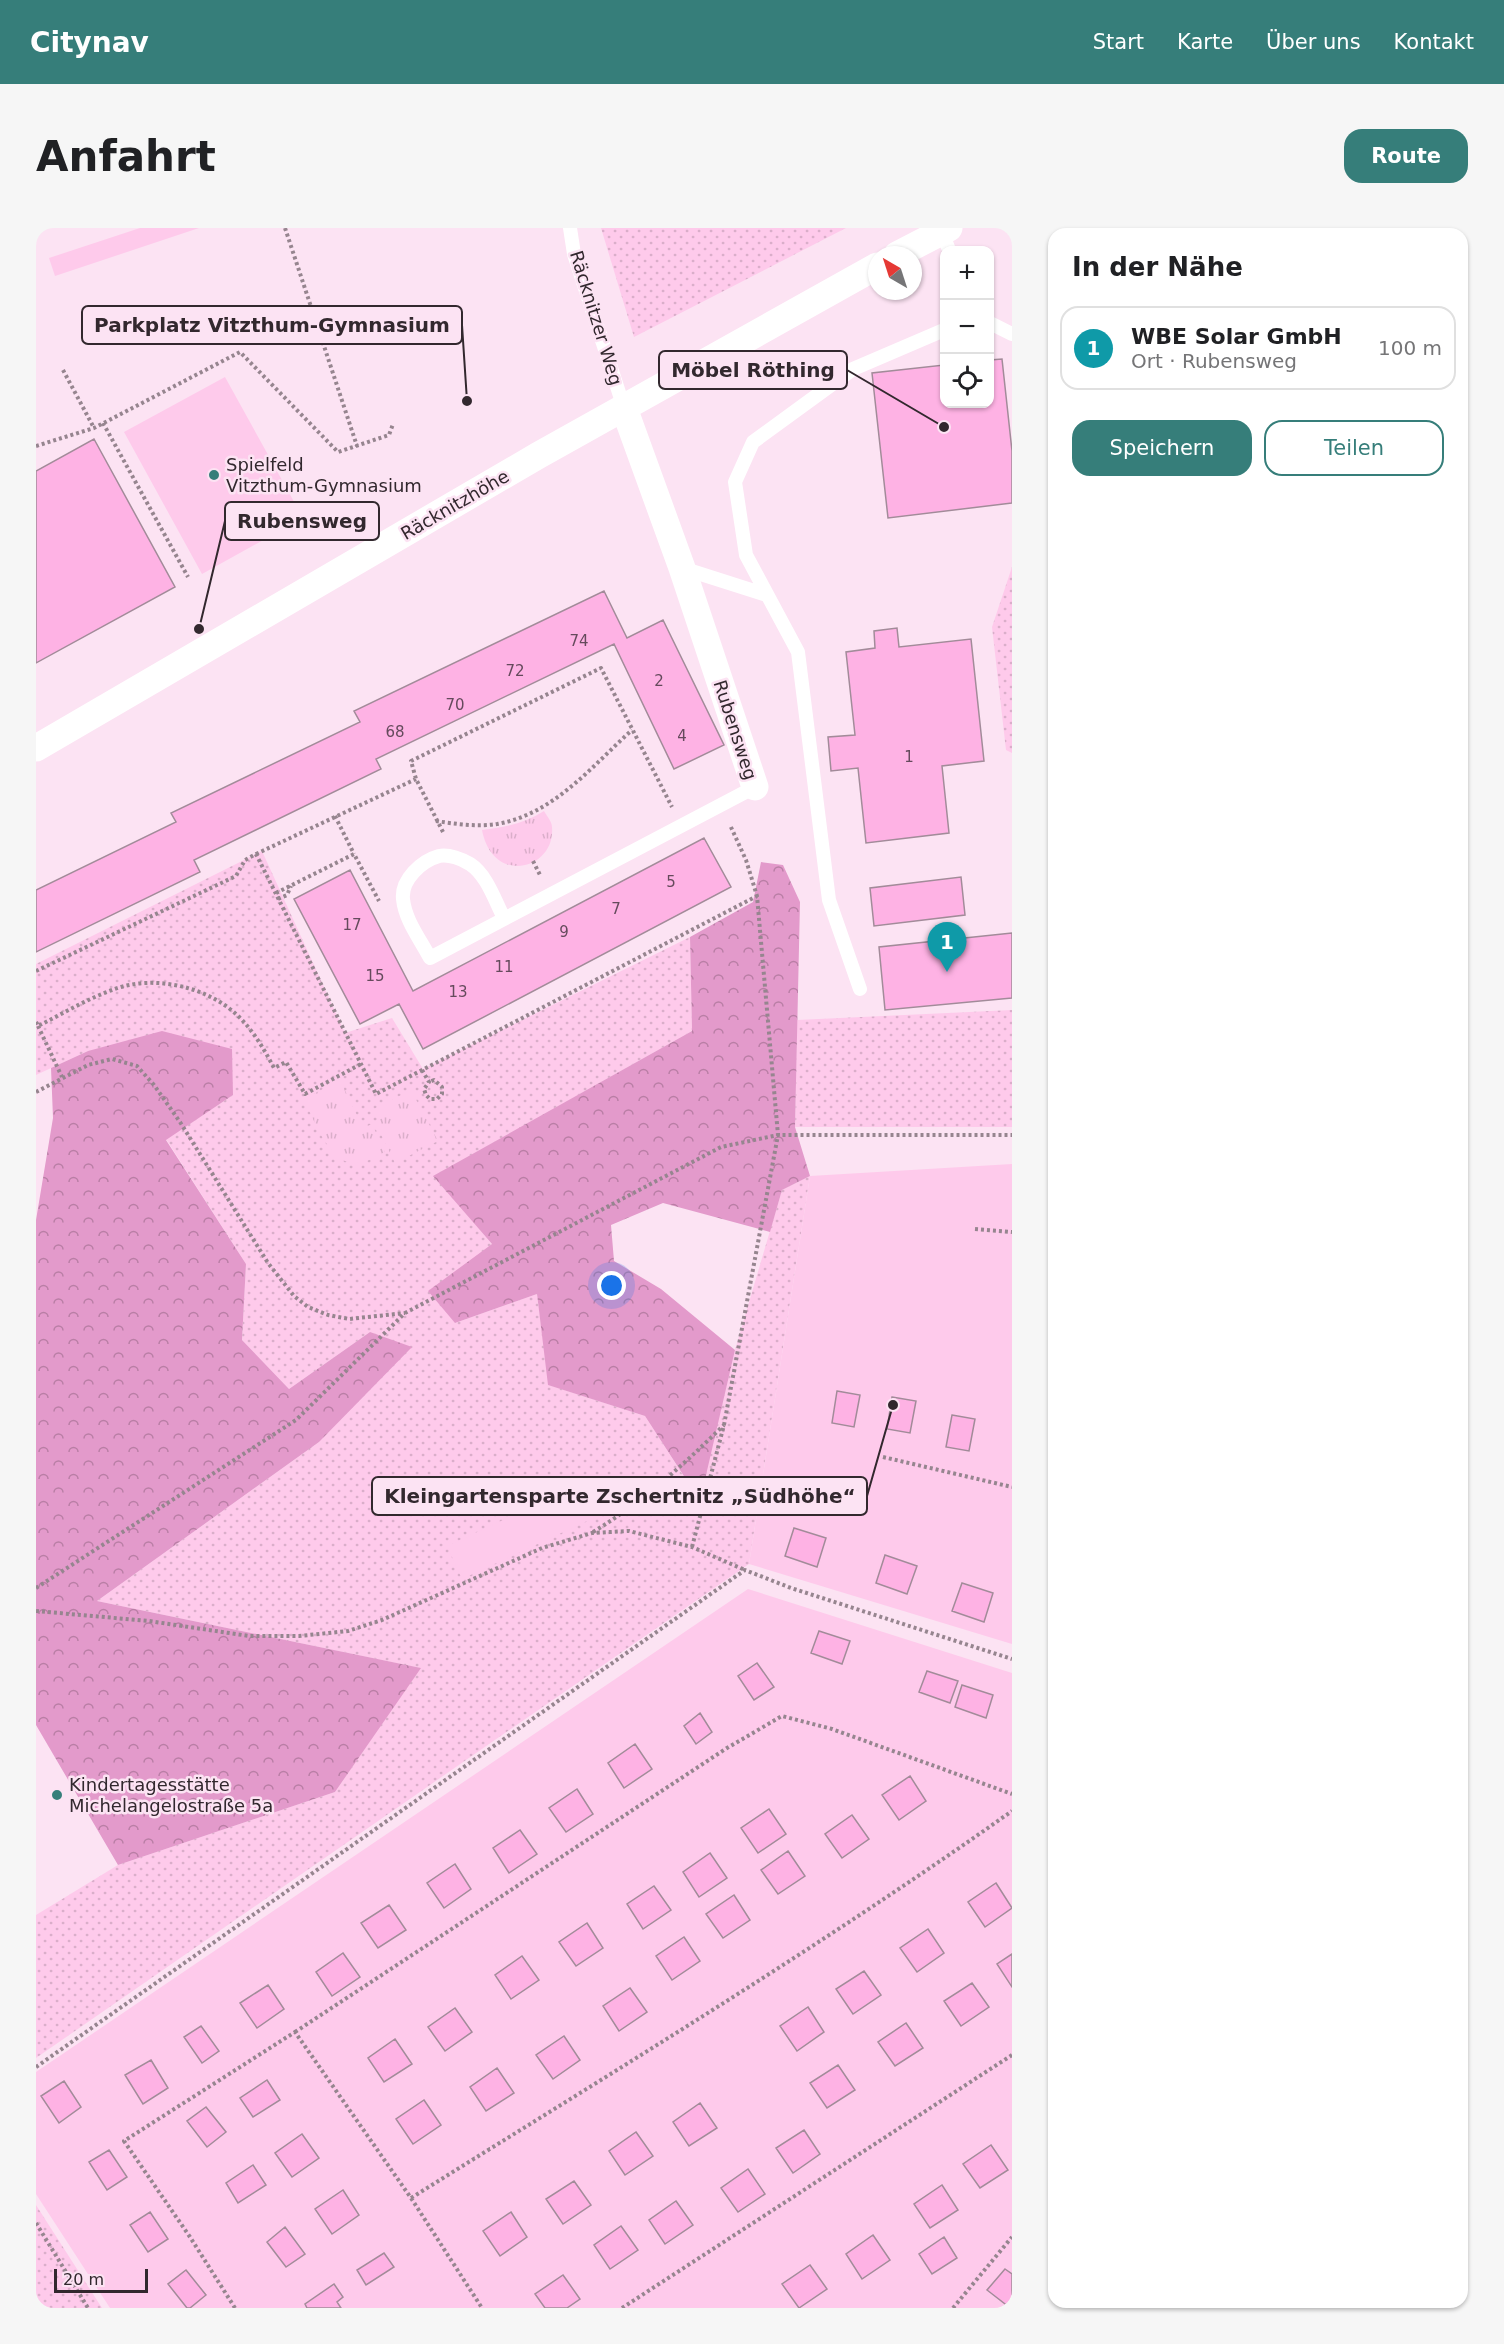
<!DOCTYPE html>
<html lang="de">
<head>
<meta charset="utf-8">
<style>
  body { margin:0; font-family:"DejaVu Sans",sans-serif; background:#f6f6f6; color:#202124 }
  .controls { position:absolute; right:18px; top:18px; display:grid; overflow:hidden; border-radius:12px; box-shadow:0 2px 4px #0004 }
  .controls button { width:54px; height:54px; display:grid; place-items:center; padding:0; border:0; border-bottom:2px solid #e0e0e0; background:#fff; color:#202124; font:30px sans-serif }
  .compass { position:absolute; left:832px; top:18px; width:54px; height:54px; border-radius:50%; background:#fff; box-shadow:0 2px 4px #0004; rotate:321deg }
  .scale { position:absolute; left:18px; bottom:15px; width:94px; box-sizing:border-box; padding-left:6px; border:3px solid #32282e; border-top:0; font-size:16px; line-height:21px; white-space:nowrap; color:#32282e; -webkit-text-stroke:4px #fce3f3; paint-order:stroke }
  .you { position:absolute; left:576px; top:1058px; width:21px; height:21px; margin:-15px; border:4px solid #fff; border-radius:50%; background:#1a73e8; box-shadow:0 0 0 9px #1a73e833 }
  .badge { display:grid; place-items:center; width:39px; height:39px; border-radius:50%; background:#367e7a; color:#fff; font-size:20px; font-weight:700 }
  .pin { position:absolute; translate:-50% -50px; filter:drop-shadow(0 2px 3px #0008) }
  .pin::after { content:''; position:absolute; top:32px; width:21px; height:18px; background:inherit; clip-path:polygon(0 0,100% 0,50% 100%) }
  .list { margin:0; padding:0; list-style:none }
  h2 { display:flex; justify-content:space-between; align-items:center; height:78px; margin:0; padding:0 24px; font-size:26px }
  h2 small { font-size:20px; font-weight:400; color:#757577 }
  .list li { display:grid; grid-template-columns:39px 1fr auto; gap:18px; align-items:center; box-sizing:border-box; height:84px; margin:0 12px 12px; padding:0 12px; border:2px solid #e0e0e0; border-radius:18px }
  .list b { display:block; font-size:22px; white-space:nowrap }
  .list p { margin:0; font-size:20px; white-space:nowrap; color:#757577 }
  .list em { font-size:20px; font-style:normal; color:#757577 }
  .actions { display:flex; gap:12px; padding:18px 24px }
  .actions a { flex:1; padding:14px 0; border:2px solid #367e7a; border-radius:18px; text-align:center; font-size:21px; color:#367e7a }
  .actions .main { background:#367e7a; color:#fff }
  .icon { flex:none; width:33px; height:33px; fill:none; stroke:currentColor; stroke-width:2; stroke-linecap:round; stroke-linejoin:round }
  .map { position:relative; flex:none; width:976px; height:2080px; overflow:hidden; border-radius:18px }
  header { display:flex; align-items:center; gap:36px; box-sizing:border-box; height:84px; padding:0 30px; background:#367e7a; color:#fff }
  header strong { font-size:28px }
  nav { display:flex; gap:33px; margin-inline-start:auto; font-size:21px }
  .intro { display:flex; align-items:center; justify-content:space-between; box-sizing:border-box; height:144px; padding:0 36px }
  h1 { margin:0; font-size:42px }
  .button { padding:15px 27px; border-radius:18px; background:#367e7a; color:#fff; font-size:21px; font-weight:700 }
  main { display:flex; gap:36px; padding:0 36px }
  aside { flex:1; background:#fff; border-radius:18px; box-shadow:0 2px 4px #0004 }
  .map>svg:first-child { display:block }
  .grass { fill:url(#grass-dots) }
  .forest { fill:url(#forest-crowns) }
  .park { fill:url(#park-tufts) }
  .garden { fill:#fecaeb }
  .building { fill:#feb2e4; stroke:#a28b99; stroke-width:1.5 }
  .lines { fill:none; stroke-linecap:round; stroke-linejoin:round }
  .path { stroke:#96858f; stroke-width:4; stroke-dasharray:3 3; stroke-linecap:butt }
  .lane { stroke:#fff; stroke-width:14 }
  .street { stroke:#fff; stroke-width:27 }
  .poi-dot { fill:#367e7a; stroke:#fce3f3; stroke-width:2 }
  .labels { text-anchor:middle; stroke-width:5; stroke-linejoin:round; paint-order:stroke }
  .number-label { font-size:15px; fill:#654a5c }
  .street-label { font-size:18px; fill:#32282e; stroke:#fce3f3 }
  .poi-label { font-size:18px; fill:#32282e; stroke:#fce3f3; text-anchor:start }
  .leader { fill:none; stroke:#32282e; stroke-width:2 }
  .callout-dot { fill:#32282e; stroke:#fce3f3; stroke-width:2 }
  .callout { fill:#fce3f3; stroke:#32282e; stroke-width:2 }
  .callout-label { font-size:20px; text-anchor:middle; font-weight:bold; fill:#32282e }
</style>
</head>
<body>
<header>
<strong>Citynav</strong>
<nav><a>Start</a><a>Karte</a><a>Über uns</a><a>Kontakt</a></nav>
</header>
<div class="intro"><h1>Anfahrt</h1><a class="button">Route</a></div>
<main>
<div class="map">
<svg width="976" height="2080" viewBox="0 0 976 2080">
  <defs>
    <pattern id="grass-dots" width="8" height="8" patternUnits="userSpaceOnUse" patternTransform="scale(1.5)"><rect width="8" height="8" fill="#fecaeb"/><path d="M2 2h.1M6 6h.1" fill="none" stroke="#daaeca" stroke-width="1.8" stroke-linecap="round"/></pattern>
    <pattern id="forest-crowns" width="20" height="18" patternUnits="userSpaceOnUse" patternTransform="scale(1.5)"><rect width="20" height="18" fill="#e39acb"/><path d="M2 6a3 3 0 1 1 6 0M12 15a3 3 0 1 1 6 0" fill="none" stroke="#b97ea5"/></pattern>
    <pattern id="park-tufts" width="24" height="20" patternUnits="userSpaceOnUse" patternTransform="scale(1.5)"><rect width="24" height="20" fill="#fecaeb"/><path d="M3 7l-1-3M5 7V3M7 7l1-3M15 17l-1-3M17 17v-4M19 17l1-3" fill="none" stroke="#daaeca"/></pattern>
  </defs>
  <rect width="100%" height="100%" fill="#fce3f3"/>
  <path class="grass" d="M565,0H810L598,109Z
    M976,339V525L970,522L956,399Z
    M226,623L309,805L356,790L387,841L654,709L656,803L398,948L456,1016L419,1095L501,1066L513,1157L609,1188L663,1272L699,1122L746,962L774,948L713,1336L0,1830V1687L82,1637L299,1564L384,1440L61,1373L283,1214L334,1104L253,1161L206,1112L210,1036L130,911L197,867L52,823L0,847V736Z
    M976,782V899H759L761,792Z
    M0,1977L66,2080H0Z"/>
  <path class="forest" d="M725,634L747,637L764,674L759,899L774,948L746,962L734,1004L627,975L575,997L578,1033L625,1061L699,1122L664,1273L609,1188L512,1157L501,1066L419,1095L392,1063L456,1016L397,948L656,803L654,709L717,674Z
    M126,803L196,821L197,867L130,912L210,1036L206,1112L253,1161L334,1104L376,1119L283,1214L61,1373L385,1440L299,1564L82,1637L0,1497V992L17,890L15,840L52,823Z"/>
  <path class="park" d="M508,583C511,588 516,594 516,599C520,641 457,659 446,602C468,600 489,595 508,583Z
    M304,852L327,900L336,896L349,924C339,929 329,936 318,935C293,935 277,890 268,871Z
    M375,862L402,913L359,935L339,894L344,892L338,881Z"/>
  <path class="garden" d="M104,0H163L19,48L13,30Z
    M189,149L267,290L166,346L88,204Z
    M976,936V1416L713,1336L774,948Z
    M549,1254L564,1287L426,1351L411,1318Z
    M712,1361L976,1445V2080H74L0,1966V1844Z"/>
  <path class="building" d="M966,131L976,223V275L852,290L836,145L908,137V176H954V132Z
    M58,211L139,359L0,435V243Z
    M568,363L591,410L627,392L688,517L638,541L578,416L340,531L345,541L158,632L164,644L0,724V662L140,594L135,585L324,494L318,483Z
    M861,400L863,419L935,411L948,533L906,538L913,605L830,615L822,540L795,543L792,509L819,507L810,424L839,420L838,403Z
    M668,610L695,659L387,821L363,776L324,796L258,671L314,642L377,763Z
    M925,649L929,687L838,698L834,660Z
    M976,705V770L849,782L843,719Z
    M801,1163L824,1167L818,1199L796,1195Z
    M856,1169L880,1173L874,1205L851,1201Z
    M916,1187L939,1191L933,1223L910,1219Z
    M758,1300L790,1310L781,1339L749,1328Z
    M849,1327L881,1338L871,1366L840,1355Z
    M926,1355L957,1365L948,1394L916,1383Z
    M783,1403L814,1413L806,1436L775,1425Z
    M721,1435L738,1459L718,1472L702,1448Z
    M891,1443L922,1453L914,1475L883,1464Z
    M926,1457L957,1467L950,1490L919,1479Z
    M664,1485L676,1504L660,1516L648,1498Z
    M599,1516L616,1541L588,1560L572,1535Z
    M874,1548L890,1573L863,1592L846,1567Z
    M541,1561L557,1586L530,1604L513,1580Z
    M733,1581L750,1606L722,1625L705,1600Z
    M816,1587L833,1611L806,1630L789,1606Z
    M484,1602L501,1626L473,1645L457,1620Z
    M752,1623L769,1648L742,1666L725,1642Z
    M674,1625L691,1650L663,1669L647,1644Z
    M419,1636L435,1661L408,1680L391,1655Z
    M960,1655L976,1680L949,1699L932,1674Z
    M618,1658L635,1682L607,1701L591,1676Z
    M698,1667L714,1692L687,1710L670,1686Z
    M353,1677L370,1702L342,1720L325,1695Z
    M551,1695L567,1720L540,1738L523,1714Z
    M892,1701L908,1725L881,1744L864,1720Z
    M648,1709L664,1733L636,1752L620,1728Z
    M307,1725L324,1749L296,1768L280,1744Z
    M976,1726V1759L961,1736Z
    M486,1728L503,1752L475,1771L459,1747Z
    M828,1743L845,1767L817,1786L800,1761Z
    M936,1755L953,1779L925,1798L908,1773Z
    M232,1757L248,1781L221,1800L204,1775Z
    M594,1760L611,1784L583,1803L567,1778Z
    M772,1779L788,1804L761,1823L744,1798Z
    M419,1780L436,1804L409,1823L392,1799Z
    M870,1795L887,1820L859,1838L842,1814Z
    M165,1798L183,1823L166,1835L148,1809Z
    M528,1808L544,1832L517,1851L500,1827Z
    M359,1811L376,1836L348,1854L332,1830Z
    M115,1832L132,1860L107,1876L89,1847Z
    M802,1837L819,1862L791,1880L774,1855Z
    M461,1840L478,1865L450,1883L434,1859Z
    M231,1852L244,1872L217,1889L204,1870Z
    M28,1853L45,1879L23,1895L5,1868Z
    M388,1872L405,1897L377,1916L360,1891Z
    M664,1875L681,1900L653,1918L637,1894Z
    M170,1879L190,1904L171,1919L151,1893Z
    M768,1902L784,1926L757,1945L740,1920Z
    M600,1904L617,1928L589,1947L573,1923Z
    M266,1906L283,1930L256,1949L239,1925Z
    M955,1917L972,1942L944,1960L927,1936Z
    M73,1922L91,1949L71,1962L53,1934Z
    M217,1937L230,1957L202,1975L190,1955Z
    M712,1941L729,1966L702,1984L685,1960Z
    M538,1953L555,1977L527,1996L510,1971Z
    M906,1957L922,1982L894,2000L878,1976Z
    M307,1962L323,1987L296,2006L279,1981Z
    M640,1973L657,1997L629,2016L613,1992Z
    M114,1984L132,2011L112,2024L94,1997Z
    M475,1984L491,2009L464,2028L447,2003Z
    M585,1998L602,2022L574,2041L558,2017Z
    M249,1999L269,2026L250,2039L231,2014Z
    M837,2007L854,2032L826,2051L810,2026Z
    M908,2009L921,2030L896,2046L883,2026Z
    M348,2025L358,2039L330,2057L321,2042Z
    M774,2037L791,2061L763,2080L746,2056Z
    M969,2041L976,2046V2075L973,2079L951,2062Z
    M150,2042L170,2067L154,2080H151L132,2056Z
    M527,2047L544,2071L531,2080H509L499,2066Z
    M298,2056L307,2069L301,2074L305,2080H271L269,2076Z"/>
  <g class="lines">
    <path class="path" d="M249,0L321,218
      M27,142L58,200
      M67,195L152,349
      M0,218L58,200L204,124L302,224L353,207L357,196
      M299,588L318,626
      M400,593C419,596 442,599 461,596C518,586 555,539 596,502
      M407,604L380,551L375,533L565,440L636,579
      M220,626L380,551
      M497,633L504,647
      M240,665L318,626L343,673
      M242,671L251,667L255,658
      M0,743L200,648L209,632L220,626L340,866L721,668
      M0,794L2,798C26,786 51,771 76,762C116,746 170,758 201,787C217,802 228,821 238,840L250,834L269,866L325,836
      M2,798L26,849
      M386,842L393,854L388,861L390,867L394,871H401L406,866V859L398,852L393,854
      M0,864L52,837L76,831L101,838L118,857L144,894L232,1035L258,1068L272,1079L292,1087L313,1091L369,1085
      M939,1001L976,1004
      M847,1229L976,1259
      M557,1304C608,1273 645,1239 688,1197
      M656,1319L688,1197L742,907L721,668L710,632L694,597
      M0,1360L260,1192L369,1085L685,919L742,907H976
      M0,1383L113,1393L213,1408H263L312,1403L346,1392L506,1320L556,1305L593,1303L656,1319L709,1342
      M259,1804L691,1520L746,1488L796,1501L976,1566
      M0,1839L709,1342L755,1360L976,1431
      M375,1970C577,1844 781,1721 976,1583
      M0,1995L52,2080
      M199,2080L154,2009L88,1913L259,1804L375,1970L446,2080
      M586,2080L976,1827
      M917,2080L976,2009"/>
    <path class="lane" d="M534,0L538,26L588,180
      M906,4L913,22
      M954,95L976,106
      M646,340L731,367
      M468,690C459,673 451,647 434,636C426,631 413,626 403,628C385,633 365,652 367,671C369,692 384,711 394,730L719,559
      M824,761L793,672L762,424L710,327L699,254L717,214L817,141L908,102"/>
    <path class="street" d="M861,27L913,0
      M588,180L646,340L719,559
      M0,520L503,227L841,38"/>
  </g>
  <g class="poi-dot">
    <circle cx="178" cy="247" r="6"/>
    <circle cx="21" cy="1567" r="6"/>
  </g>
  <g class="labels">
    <g class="number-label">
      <text x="543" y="418">74</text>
      <text x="479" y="448">72</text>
      <text x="623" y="458">2</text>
      <text x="419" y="482">70</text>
      <text x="359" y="509">68</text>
      <text x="646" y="513">4</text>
      <text x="873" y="534">1</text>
      <text x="635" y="659">5</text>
      <text x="580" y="686">7</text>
      <text x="316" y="702">17</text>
      <text x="528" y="709">9</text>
      <text x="468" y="744">11</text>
      <text x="339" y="753">15</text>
      <text x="422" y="769">13</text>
    </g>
    <g class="street-label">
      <text transform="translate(560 90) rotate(73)" y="6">Räcknitzer Weg</text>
      <text transform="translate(419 277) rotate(-30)" y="6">Räcknitzhöhe</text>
      <text transform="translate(699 502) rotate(72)" y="6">Rubensweg</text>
    </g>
    <g class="poi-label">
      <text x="190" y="243">Spielfeld<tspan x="190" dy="21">Vitzthum-Gymnasium</tspan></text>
      <text x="33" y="1563">Kindertagesstätte<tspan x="33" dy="21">Michelangelostraße 5a</tspan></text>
    </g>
  </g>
  <path class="leader" d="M431 173L426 97M908 199L811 142M163 401L189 293M857 1177L831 1268"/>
  <g class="callout-dot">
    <circle cx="431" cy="173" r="6"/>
    <circle cx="908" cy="199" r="6"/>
    <circle cx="163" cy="401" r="6"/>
    <circle cx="857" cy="1177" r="6"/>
  </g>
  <g class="callout">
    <rect x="46" y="78" width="380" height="38" rx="6"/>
    <rect x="623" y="123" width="188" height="38" rx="6"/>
    <rect x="189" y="274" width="154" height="38" rx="6"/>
    <rect x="336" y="1249" width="495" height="38" rx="6"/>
  </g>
  <g class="callout-label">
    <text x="236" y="104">Parkplatz Vitzthum-Gymnasium</text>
    <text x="717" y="149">Möbel Röthing</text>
    <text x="266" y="300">Rubensweg</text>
    <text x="584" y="1275">Kleingartensparte Zschertnitz „Südhöhe“</text>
  </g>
</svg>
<div class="controls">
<button>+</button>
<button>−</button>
<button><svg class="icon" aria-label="locate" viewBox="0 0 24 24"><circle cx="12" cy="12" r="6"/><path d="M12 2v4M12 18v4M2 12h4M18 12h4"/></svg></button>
</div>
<svg class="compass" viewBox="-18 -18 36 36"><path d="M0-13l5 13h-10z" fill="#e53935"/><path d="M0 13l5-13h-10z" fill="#757577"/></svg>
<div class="scale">20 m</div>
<div class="you"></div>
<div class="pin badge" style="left:911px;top:744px;background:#0f9aa8">1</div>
</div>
<aside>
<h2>In der Nähe<small></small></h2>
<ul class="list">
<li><span class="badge" style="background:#0f9aa8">1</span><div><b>WBE Solar GmbH</b><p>Ort · Rubensweg</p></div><em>100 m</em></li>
</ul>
<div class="actions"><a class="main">Speichern</a><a>Teilen</a></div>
</aside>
</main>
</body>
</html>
